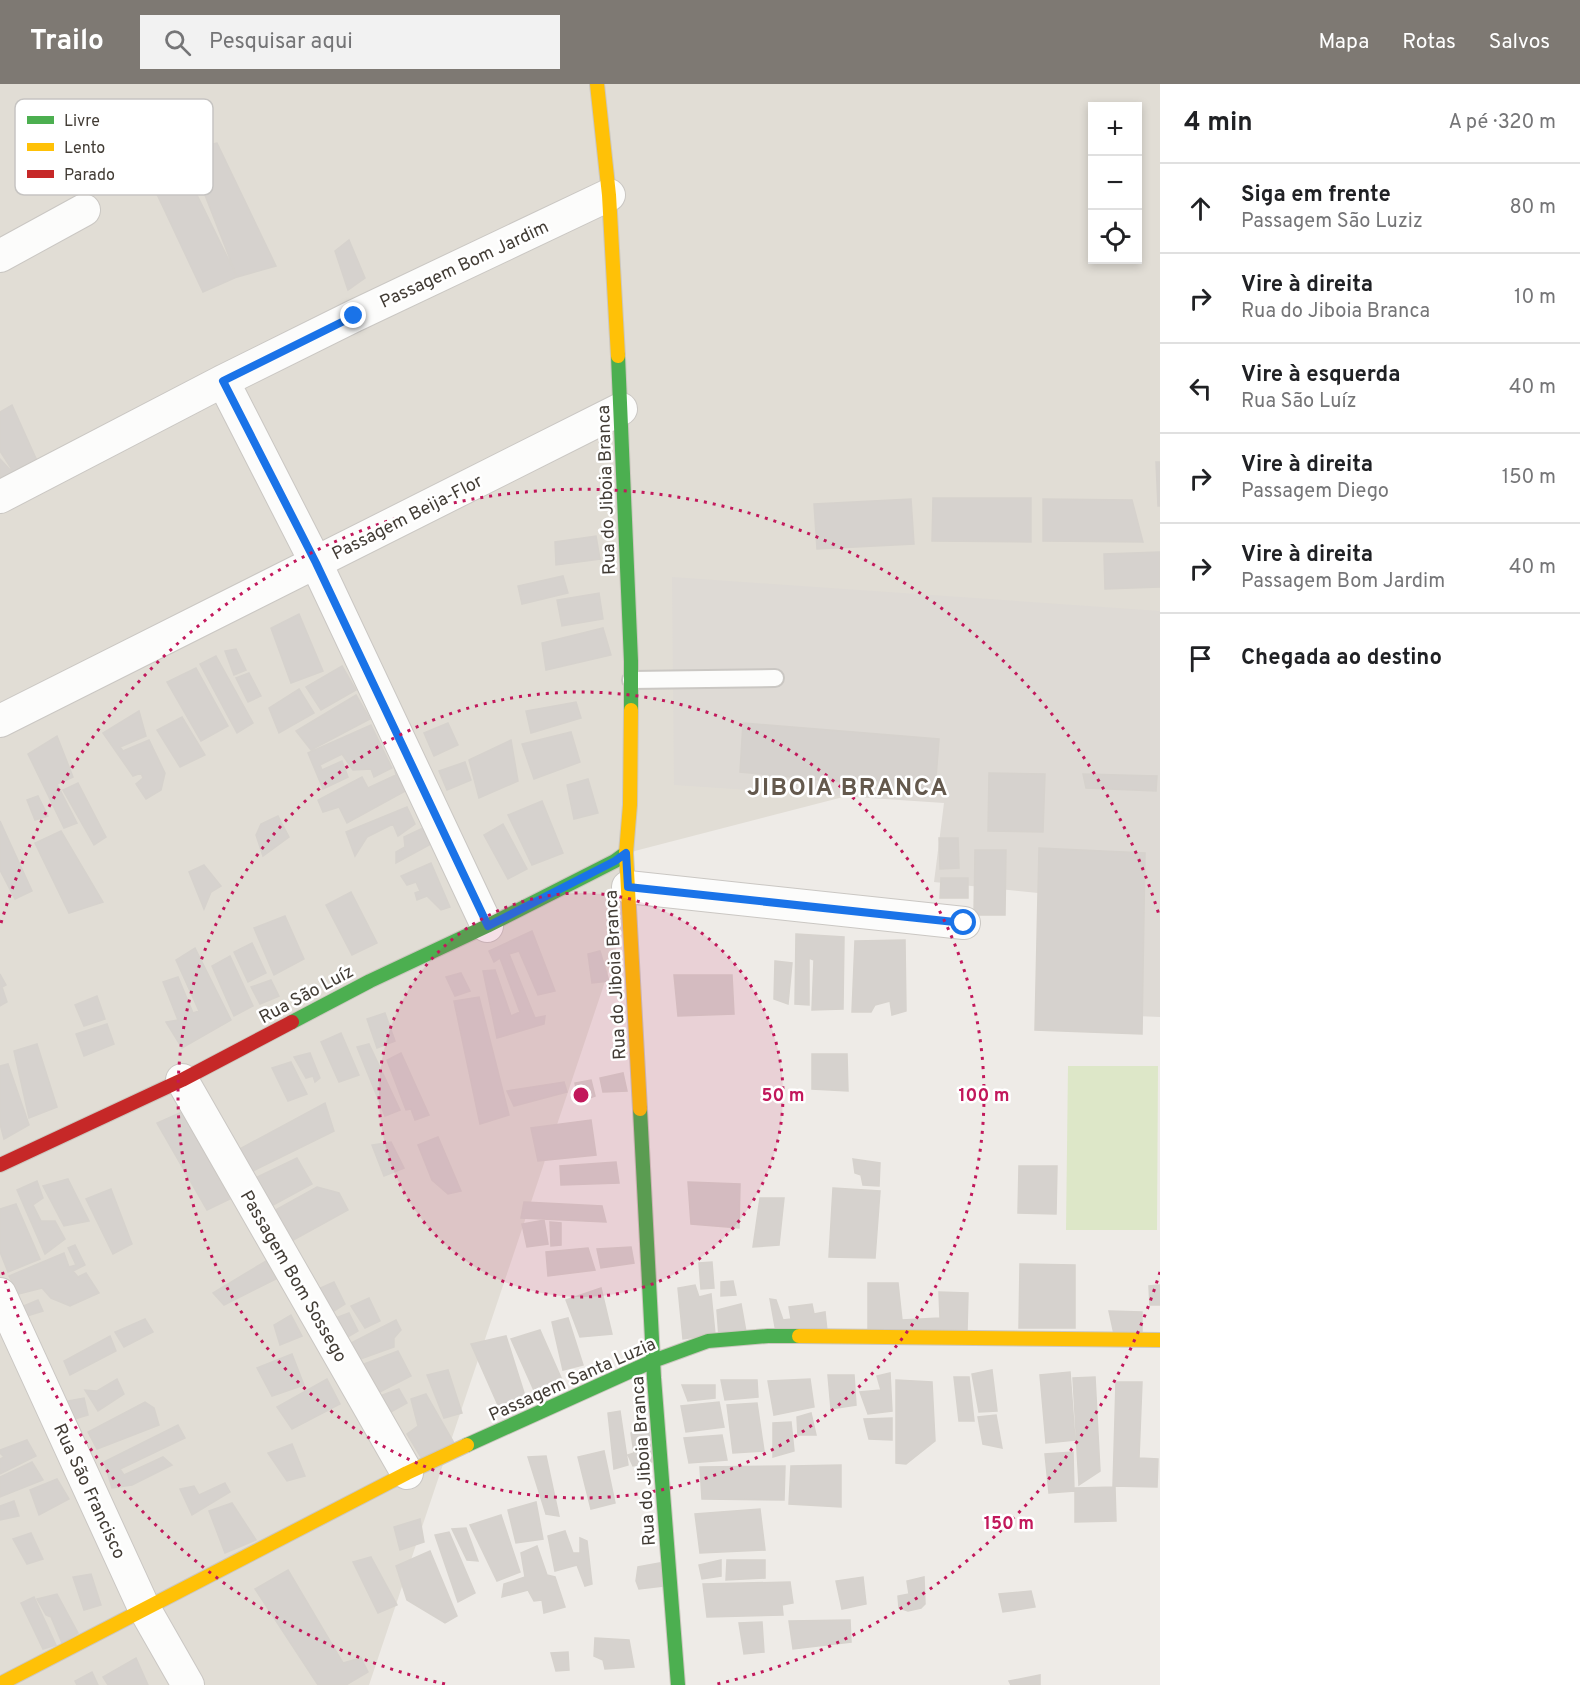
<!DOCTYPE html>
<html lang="pt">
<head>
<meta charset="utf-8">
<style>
  body { margin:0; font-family:Overpass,sans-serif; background:#f2f2f2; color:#202124 }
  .controls { position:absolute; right:18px; top:18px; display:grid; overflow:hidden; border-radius:0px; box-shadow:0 3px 9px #0003 }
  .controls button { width:54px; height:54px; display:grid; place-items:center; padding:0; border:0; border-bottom:2px solid #e0e0e0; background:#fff; color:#202124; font:30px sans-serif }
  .stop { position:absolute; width:18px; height:18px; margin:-14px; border:4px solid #1a73e8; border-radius:50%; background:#fff }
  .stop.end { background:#1a73e8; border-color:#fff; box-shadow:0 2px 6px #0008 }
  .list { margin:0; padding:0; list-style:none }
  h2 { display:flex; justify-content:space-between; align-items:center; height:78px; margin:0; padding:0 24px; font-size:26px }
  h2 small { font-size:20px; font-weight:400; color:#757577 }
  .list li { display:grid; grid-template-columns:39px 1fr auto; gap:18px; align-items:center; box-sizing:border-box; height:90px; padding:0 24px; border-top:2px solid #e0e0e0 }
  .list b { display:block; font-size:22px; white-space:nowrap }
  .list p { margin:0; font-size:20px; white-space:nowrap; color:#757577 }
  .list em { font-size:20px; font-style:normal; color:#757577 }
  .icon { flex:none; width:33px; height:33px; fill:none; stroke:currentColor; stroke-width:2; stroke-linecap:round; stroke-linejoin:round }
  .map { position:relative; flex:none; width:1160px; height:1601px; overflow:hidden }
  header { display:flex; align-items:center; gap:36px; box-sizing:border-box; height:84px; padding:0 30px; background:#7e7973; color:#fff }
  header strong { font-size:28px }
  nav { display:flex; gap:33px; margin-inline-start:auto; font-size:21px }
  .search { width:420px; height:54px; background:#f2f2f2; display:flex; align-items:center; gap:15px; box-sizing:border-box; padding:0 21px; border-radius:0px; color:#757577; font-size:22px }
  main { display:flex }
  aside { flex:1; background:#fff }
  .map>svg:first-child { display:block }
  .residential { fill:#e1ddd5; fill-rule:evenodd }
  .industrial { fill:#dedad5 }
  .green { fill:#dde7c8 }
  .building { fill:#d6d2ce; stroke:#d6d2cd; stroke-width:1.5 }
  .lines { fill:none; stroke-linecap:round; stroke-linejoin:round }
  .lane-casing { stroke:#cac7c3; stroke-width:20 }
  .street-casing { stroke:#cac7c3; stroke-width:34 }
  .fast-casing { stroke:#ccc7bf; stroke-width:16 }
  .slow-casing { stroke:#ccc7bf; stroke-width:16 }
  .jam-casing { stroke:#ccc7bf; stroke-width:16 }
  .lane { stroke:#fcfcfb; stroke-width:16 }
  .street { stroke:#fcfcfb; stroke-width:32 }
  .fast { stroke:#4caf50; stroke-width:14 }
  .slow { stroke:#ffc107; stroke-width:14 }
  .jam { stroke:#c62828; stroke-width:14 }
  .route { stroke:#1a73e8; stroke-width:8 }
  .ring { fill:none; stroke:#c2185b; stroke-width:3; stroke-dasharray:3 6 }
  .labels { text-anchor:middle; stroke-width:5; stroke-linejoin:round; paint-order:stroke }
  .street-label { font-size:18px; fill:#423c35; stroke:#fff }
  .district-label { font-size:24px; font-weight:bold; letter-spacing:1.5px; fill:#64594d; stroke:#fff }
  .key { fill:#fff; stroke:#c6c4c2; stroke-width:1.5 }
  .key-label { font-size:16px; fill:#423c35 }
  .centre { fill:#c2185b; stroke:#fff; stroke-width:3 }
  .ring-label { font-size:18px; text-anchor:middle; font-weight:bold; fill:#c2185b; stroke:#fff; stroke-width:5; stroke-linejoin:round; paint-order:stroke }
</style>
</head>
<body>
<header>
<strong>Trailo</strong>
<div class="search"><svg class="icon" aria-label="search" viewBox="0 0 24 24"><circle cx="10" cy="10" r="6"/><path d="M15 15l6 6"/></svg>Pesquisar aqui</div>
<nav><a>Mapa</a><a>Rotas</a><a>Salvos</a></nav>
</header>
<main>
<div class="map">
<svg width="1160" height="1601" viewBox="0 0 1160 1601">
  <rect width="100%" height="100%" fill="#eeebe7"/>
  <path class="residential" d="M0,0H1160V631L627,769L629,826L369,1601H0ZM1092,22H1138V176H1092Z"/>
  <path class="industrial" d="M672,493L1160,527V933L1041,928L1038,809L934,798L944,719L674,701Z"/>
  <path class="green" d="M1068,982H1158L1157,1146H1066Z"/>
  <path class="building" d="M217,59L276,182L237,193L187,65Z
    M180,76L237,193L203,208L147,89Z
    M349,156L365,194L348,206L335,167Z
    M12,321L38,379L16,392L0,367V328Z
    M0,375L16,392L0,395Z
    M1156,378H1160V422H1158Z
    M933,414H1031V458L932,457Z
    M911,415L914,460L817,465L814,420Z
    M1043,415L1132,416L1143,458L1043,457Z
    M596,452L600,475L556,481L555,458Z
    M1160,468V503L1105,505L1104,470Z
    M563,492L568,509L522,520L518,502Z
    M599,509L603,535L562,542L557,516Z
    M299,530L323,587L291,599L271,544Z
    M603,544L611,571L546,586L542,559Z
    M236,565L246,586L234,591L225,567Z
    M216,572L253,639L237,649L200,580Z
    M342,582L356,606L321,626L306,603Z
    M196,584L228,642L201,657L167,598Z
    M249,589L261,612L248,618L236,594Z
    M299,605L314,629L279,649L269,624Z
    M356,611L370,635L311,666L296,647Z
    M576,618L581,634L531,649L526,627Z
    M139,627L146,652L120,663L123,667L149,656L165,689L161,706L146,715L136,700L143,694L141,689L133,692L103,649Z
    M182,633L205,671L180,683L157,646Z
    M448,639L458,661L434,672L424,649Z
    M743,639L939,655L935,707L740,688Z
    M371,641L392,684L374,693L371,685L353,686L342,670L320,681L322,686L342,677L348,693L323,705L308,669Z
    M571,648L580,678L534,695L522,660Z
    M57,652L73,693L57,700L77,739L64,744L28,670Z
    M511,656L518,697L479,714L469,676Z
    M392,673L409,705L347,739L339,723L323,728L318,716L362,693L368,704L396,691Z
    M465,678L471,696L447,706L439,687Z
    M989,689L1045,690L1043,748L988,747Z
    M1083,690L1157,692L1156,707L1086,704Z
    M588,695L598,729L574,735L567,701Z
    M78,699L106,753L94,761L63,706Z
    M38,712L48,732L35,736L27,716Z
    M542,717L563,769L532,781L508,731Z
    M407,723L415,740L398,752L393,740L367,753L355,772L346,748Z
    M278,732L289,753L263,772L256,751L261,740Z
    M0,737L32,807L15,815L0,786Z
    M503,740L527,785L508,795L484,751Z
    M423,744L431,760L396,779V768L405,763L404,753Z
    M61,747L103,818L69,829L35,759Z
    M939,754H958L959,784L940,785Z
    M1039,764L1145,769L1142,950L1035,946Z
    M975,766H1006L1005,831H974Z
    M431,779L450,823L441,826L427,812L417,816L415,809L420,807L416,798L407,801L401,792Z
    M204,781L221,802L211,808L204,825L189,788Z
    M941,794H968V814H940Z
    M351,808L377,859L352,871L326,821Z
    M285,832L304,875L274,891L254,844Z
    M532,847L555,907L538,911L519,867L509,870L535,934L545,932L544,940L497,954L483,887L495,886L511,932L520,928L500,874L494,878L489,867Z
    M796,850L844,853L843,925L812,926L814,876L809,874V921L795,920Z
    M905,856L906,927L892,931L890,917L875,921L871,928H852L855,857Z
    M252,859L266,889L248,898L234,868Z
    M195,864L231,936L182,964L166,938L178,936L163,898L178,893L193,929L199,927L176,876Z
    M600,867L609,897L592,899L588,870Z
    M230,872L253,922L234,932L212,882Z
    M775,877L792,879L788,920L774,915Z
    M461,889L470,907L455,912L446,893Z
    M0,890L6,901L2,903L7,918L0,922Z
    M674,891H732L734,930L678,932Z
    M271,896L279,912L260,920L251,903Z
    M97,912L105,935L84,942L75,921Z
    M479,913L509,1031L480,1040L454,917Z
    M385,929L395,957L377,964L367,935Z
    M107,940L114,960L84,972L76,950Z
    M341,949L359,991L339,998L321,958Z
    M37,960L57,1023L29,1034L14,967Z
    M369,960L400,1026L385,1032L357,963Z
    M310,969L320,994L315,998L313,992L306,994L294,973Z
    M401,969L429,1031L415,1036L411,1025L406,1026L387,976Z
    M812,970H847L848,1007L812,1005Z
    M291,978L307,1010L288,1017L272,984Z
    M8,980L29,1041L4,1055L0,1040V982Z
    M623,989L627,1007L603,1008L600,994Z
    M591,996L595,1012L579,1018L575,999Z
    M564,998L567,1008L514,1022L507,1007Z
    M325,1019L334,1047L249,1089L236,1067Z
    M182,1028L230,1115L207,1126L157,1039Z
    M591,1036L596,1071L538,1077L531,1044Z
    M438,1053L461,1107L448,1110L432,1096L418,1061Z
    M391,1058L404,1084L384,1092L372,1061Z
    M297,1074L312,1100L264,1126L247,1098Z
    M853,1075L880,1079L879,1102L863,1101L861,1091L855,1089Z
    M616,1078L619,1099L561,1101L560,1082Z
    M1019,1082H1057L1056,1130L1018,1129Z
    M68,1095L89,1137L64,1142L43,1102Z
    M37,1097L43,1114L33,1121L41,1137H55L65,1155L45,1170L17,1106Z
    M688,1098L740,1100L739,1144L691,1140Z
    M317,1103L339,1109L348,1126L288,1159L270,1129Z
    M833,1104L880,1107L875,1174L829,1173Z
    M111,1105L132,1160L113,1170L86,1115Z
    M760,1114H784L779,1161L753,1163Z
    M524,1118L602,1122L606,1138L521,1134Z
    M16,1120L40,1175L8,1188L0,1168V1125Z
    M544,1136L548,1160L527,1163L522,1140Z
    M550,1138L561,1139V1161L551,1162Z
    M75,1161L85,1181L73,1187L78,1193L86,1189L99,1209L70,1222L51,1214L42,1204L19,1210L9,1192L64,1169L69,1183L76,1181L68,1164Z
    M631,1163L634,1179L601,1184L597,1165Z
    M588,1164L595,1186L548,1192L546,1168Z
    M266,1177L276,1195L224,1221L213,1209Z
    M712,1178L714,1204L701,1205L699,1179Z
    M1020,1180L1075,1181V1244H1019Z
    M733,1197L736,1211L721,1212V1198Z
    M334,1198L345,1220L331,1229L318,1205Z
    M868,1199H898L902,1236L940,1234L939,1208L968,1209L967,1247L868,1246Z
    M695,1201L699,1213L711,1210L715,1250L683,1255L678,1204Z
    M1160,1201V1221H1150L1149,1202Z
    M601,1204L612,1250L580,1253L566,1216Z
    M369,1214L380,1237L365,1244L351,1222Z
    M770,1215L776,1216L783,1236L791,1235L789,1223L812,1220L814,1230L825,1228L827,1247L776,1248Z
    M38,1216L43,1227L21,1234L14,1226Z
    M741,1220L746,1248L719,1253L717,1226Z
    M1109,1227L1142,1228V1248L1114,1250Z
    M349,1229L358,1247L341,1257L333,1235Z
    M291,1231L302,1252L280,1261L274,1241Z
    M568,1234L583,1281L563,1286L552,1238Z
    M145,1235L153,1248L124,1263L115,1248Z
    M396,1236L401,1246L394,1254V1263L352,1278L345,1262Z
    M540,1246L562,1296L536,1311L511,1255Z
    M110,1252L116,1267L70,1291L64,1277Z
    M506,1252L525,1312L498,1321L471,1260Z
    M398,1267L411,1292L372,1312L359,1282Z
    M292,1270L304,1301L272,1312L257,1284Z
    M448,1286L462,1329L444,1334L427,1291Z
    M992,1286L997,1327L979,1328L972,1290Z
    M1070,1288L1075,1356L1046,1359L1040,1291Z
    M890,1289L892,1327L868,1330L860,1308L881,1306L877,1292Z
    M828,1291H854L856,1321L831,1325Z
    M954,1293H969L974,1337H959Z
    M1095,1293L1100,1387L1079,1401L1073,1294Z
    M117,1295L124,1310L98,1327L85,1306L97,1307Z
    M327,1295L340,1320L292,1345L277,1323Z
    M810,1295L814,1323L774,1331L768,1297Z
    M721,1296H757L758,1313L725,1316Z
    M896,1296L932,1298L935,1357L906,1380L896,1379Z
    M1116,1298H1142L1139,1374L1158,1375L1157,1403L1113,1402Z
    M682,1301H715V1314L688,1317Z
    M399,1305L407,1319L389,1329L380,1312Z
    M426,1310L454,1359L422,1375L407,1350L418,1342L411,1315Z
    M84,1314L88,1331L71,1336L62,1318Z
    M145,1318L154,1324L159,1341L97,1365L88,1348Z
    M719,1318L724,1343L686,1348L681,1322Z
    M757,1319L764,1367L733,1369L727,1321Z
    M620,1327L628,1381L614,1385L608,1329Z
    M811,1329L816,1351H798L797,1333Z
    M996,1331L1002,1364L983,1360L978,1333Z
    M892,1334V1356L869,1355L864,1335Z
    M791,1338L794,1367L773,1373V1339Z
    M178,1341L185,1354L120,1385L124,1391L163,1373L172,1381L132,1401L112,1404L104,1378Z
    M649,1343L652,1378L633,1382L628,1371L634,1369L631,1349Z
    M722,1351L727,1376L689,1379L684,1354Z
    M27,1356L36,1372L0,1390V1375L4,1373L0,1369V1366Z
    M292,1360L305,1392L287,1397L268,1369Z
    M604,1367L615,1419L591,1425L578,1373Z
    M1073,1368L1074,1407L1049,1409L1045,1370Z
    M546,1372L559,1432L546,1430L528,1373Z
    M32,1378L43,1396L0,1413V1393Z
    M841,1381V1423L789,1420L791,1382Z
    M785,1382L784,1416L702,1415L700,1383Z
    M57,1395L69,1415L39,1431L30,1406Z
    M225,1399L230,1408L192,1431L180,1405L194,1402L199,1411Z
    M1115,1403L1116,1437L1075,1438V1404Z
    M14,1417L19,1432L0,1436V1422Z
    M536,1418L543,1455L516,1459L508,1426Z
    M232,1419L256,1456L225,1469L209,1427Z
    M760,1425L765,1466L700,1469L695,1430Z
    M501,1431L520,1488L497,1497L470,1441Z
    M420,1435L424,1458L400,1466L394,1443Z
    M466,1444L478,1477L467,1476L452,1445Z
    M565,1447L573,1469H580V1454L587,1457L592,1500L585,1502L577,1481L555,1487L548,1452Z
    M449,1448L475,1509L458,1518L435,1451Z
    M31,1449L43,1475L27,1480L13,1455Z
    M537,1462L547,1491L555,1493L565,1523L544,1529L542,1516L534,1517L528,1506L502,1513L504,1500L525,1493L521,1469Z
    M430,1467L457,1532L445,1539L407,1516L396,1482Z
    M371,1473L397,1521L378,1529L353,1478Z
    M721,1476V1492L702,1495L699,1481Z
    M727,1476H765V1494L726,1496Z
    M660,1479L663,1502L639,1505L636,1497L638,1483Z
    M288,1486L343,1579L361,1574L368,1588L346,1601H318L255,1505Z
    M91,1490L101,1521L84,1526L73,1493Z
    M863,1493L866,1520L842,1525L836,1497Z
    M924,1493L925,1520L921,1524L908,1527L899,1524L898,1512L909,1510L907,1497Z
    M790,1498L793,1519L782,1521L783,1531L707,1533L703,1500Z
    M1031,1507L1035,1523L1003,1528L999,1510Z
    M57,1510L78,1549L62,1559L51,1533L46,1531L37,1515Z
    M34,1513L56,1561L43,1565L21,1519Z
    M850,1536L851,1558L793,1565L789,1537Z
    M762,1538L764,1568L744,1570L739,1539Z
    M595,1554L629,1556L634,1583L605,1585L603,1576L594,1572Z
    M568,1568L569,1586L556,1587L551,1569Z
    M136,1574L148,1601H108L103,1593Z
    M92,1588L98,1601H77L75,1597Z
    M1040,1591V1601H1011L1009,1597Z"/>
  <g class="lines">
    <defs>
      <path id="lane" d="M631,596L775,594"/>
      <path id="street" d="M0,172L84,126
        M223,297L316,479L487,842
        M0,413L223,297L354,232L609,111
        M0,637L621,325
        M628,803L964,839
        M182,996L407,1389
        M0,1210L144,1524L188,1601"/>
      <path id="fast" d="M618,272L631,577V626
        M292,938L370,897L487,842L615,777L626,769
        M640,1025L654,1294L678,1601
        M467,1361L653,1277L708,1257L768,1252H799"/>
      <path id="slow" d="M597,0L609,111L618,272
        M631,626L630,721L626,769L640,1025
        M799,1252L1160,1256
        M0,1600L407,1389L467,1361"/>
      <path id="jam" d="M0,1081L182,996L292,938"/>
    </defs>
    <use href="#lane" class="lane-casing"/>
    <use href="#street" class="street-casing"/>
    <use href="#fast" class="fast-casing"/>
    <use href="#slow" class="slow-casing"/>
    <use href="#jam" class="jam-casing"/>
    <use href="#lane" class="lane"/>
    <use href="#street" class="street"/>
    <use href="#fast" class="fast"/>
    <use href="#slow" class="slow"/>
    <use href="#jam" class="jam"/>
  </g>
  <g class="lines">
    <path class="route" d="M354,232L223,297L316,479L488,842L615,777L626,769L628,803L964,839"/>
  </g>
  <circle cx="581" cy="1011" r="202" fill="#c2185b" fill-opacity=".12"/>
  <g class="ring">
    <circle cx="581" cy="1011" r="202"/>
    <circle cx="581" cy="1011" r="403"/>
    <path d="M1160 1188A605 605 0 0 1 717 1600M445 1600A605 605 0 0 1 1 1183M1 839A605 605 0 0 1 1160 834"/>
  </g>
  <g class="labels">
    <g class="street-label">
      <text transform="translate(464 180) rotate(-25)" y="6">Passagem Bom Jardim</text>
      <text transform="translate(606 406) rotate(-92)" y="6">Rua do Jiboia Branca</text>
      <text transform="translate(407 433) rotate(-27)" y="6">Passagem Beija-Flor</text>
      <text transform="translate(615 891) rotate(-93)" y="6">Rua do Jiboia Branca</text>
      <text transform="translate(306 910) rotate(-28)" y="6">Rua São Luíz</text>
      <text transform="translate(294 1192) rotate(60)" y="6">Passagem Bom Sossego</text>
      <text transform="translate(572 1295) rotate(-24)" y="6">Passagem Santa Luzia</text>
      <text transform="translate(643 1377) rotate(-94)" y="6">Rua do Jiboia Branca</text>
      <text transform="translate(90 1407) rotate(65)" y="6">Rua São Francisco</text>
    </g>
    <g class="district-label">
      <text x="848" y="711">JIBOIA BRANCA</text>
    </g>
  </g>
  <rect x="15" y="15" width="198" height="96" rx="9" class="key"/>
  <rect x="27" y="32" width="27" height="8" fill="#4caf50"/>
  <rect x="27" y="59" width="27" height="8" fill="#ffc107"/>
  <rect x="27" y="86" width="27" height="8" fill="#c62828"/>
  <g class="key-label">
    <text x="64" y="42">Livre</text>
    <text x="64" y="69">Lento</text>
    <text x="64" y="96">Parado</text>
  </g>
  <circle cx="581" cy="1011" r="9" class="centre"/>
  <g class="ring-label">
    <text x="783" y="1017">50 m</text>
    <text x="984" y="1017">100 m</text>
    <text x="1009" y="1445">150 m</text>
  </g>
</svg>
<div class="controls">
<button>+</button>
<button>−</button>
<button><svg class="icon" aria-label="locate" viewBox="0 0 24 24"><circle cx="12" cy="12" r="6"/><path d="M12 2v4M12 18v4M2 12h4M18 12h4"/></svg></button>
</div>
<div class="stop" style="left:964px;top:839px"></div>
<div class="stop end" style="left:354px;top:232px"></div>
</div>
<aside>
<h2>4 min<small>A pé · 320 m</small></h2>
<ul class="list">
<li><svg class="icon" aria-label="ahead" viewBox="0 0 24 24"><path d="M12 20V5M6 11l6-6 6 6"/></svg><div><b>Siga em frente</b><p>Passagem São Luziz</p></div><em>80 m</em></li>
<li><svg class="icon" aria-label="right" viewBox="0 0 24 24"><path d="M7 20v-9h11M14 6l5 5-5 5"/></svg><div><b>Vire à direita</b><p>Rua do Jiboia Branca</p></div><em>10 m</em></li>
<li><svg class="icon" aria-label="left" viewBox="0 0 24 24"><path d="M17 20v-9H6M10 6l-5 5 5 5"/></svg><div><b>Vire à esquerda</b><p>Rua São Luíz</p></div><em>40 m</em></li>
<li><svg class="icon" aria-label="right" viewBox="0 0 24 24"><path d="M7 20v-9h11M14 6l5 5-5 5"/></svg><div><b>Vire à direita</b><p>Passagem Diego</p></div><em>150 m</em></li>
<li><svg class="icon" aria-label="right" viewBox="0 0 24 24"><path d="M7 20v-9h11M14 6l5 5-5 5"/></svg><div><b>Vire à direita</b><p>Passagem Bom Jardim</p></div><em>40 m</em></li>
<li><svg class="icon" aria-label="arrive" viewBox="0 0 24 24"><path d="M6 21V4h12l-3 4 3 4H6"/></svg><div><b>Chegada ao destino</b></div></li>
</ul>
</aside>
</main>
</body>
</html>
